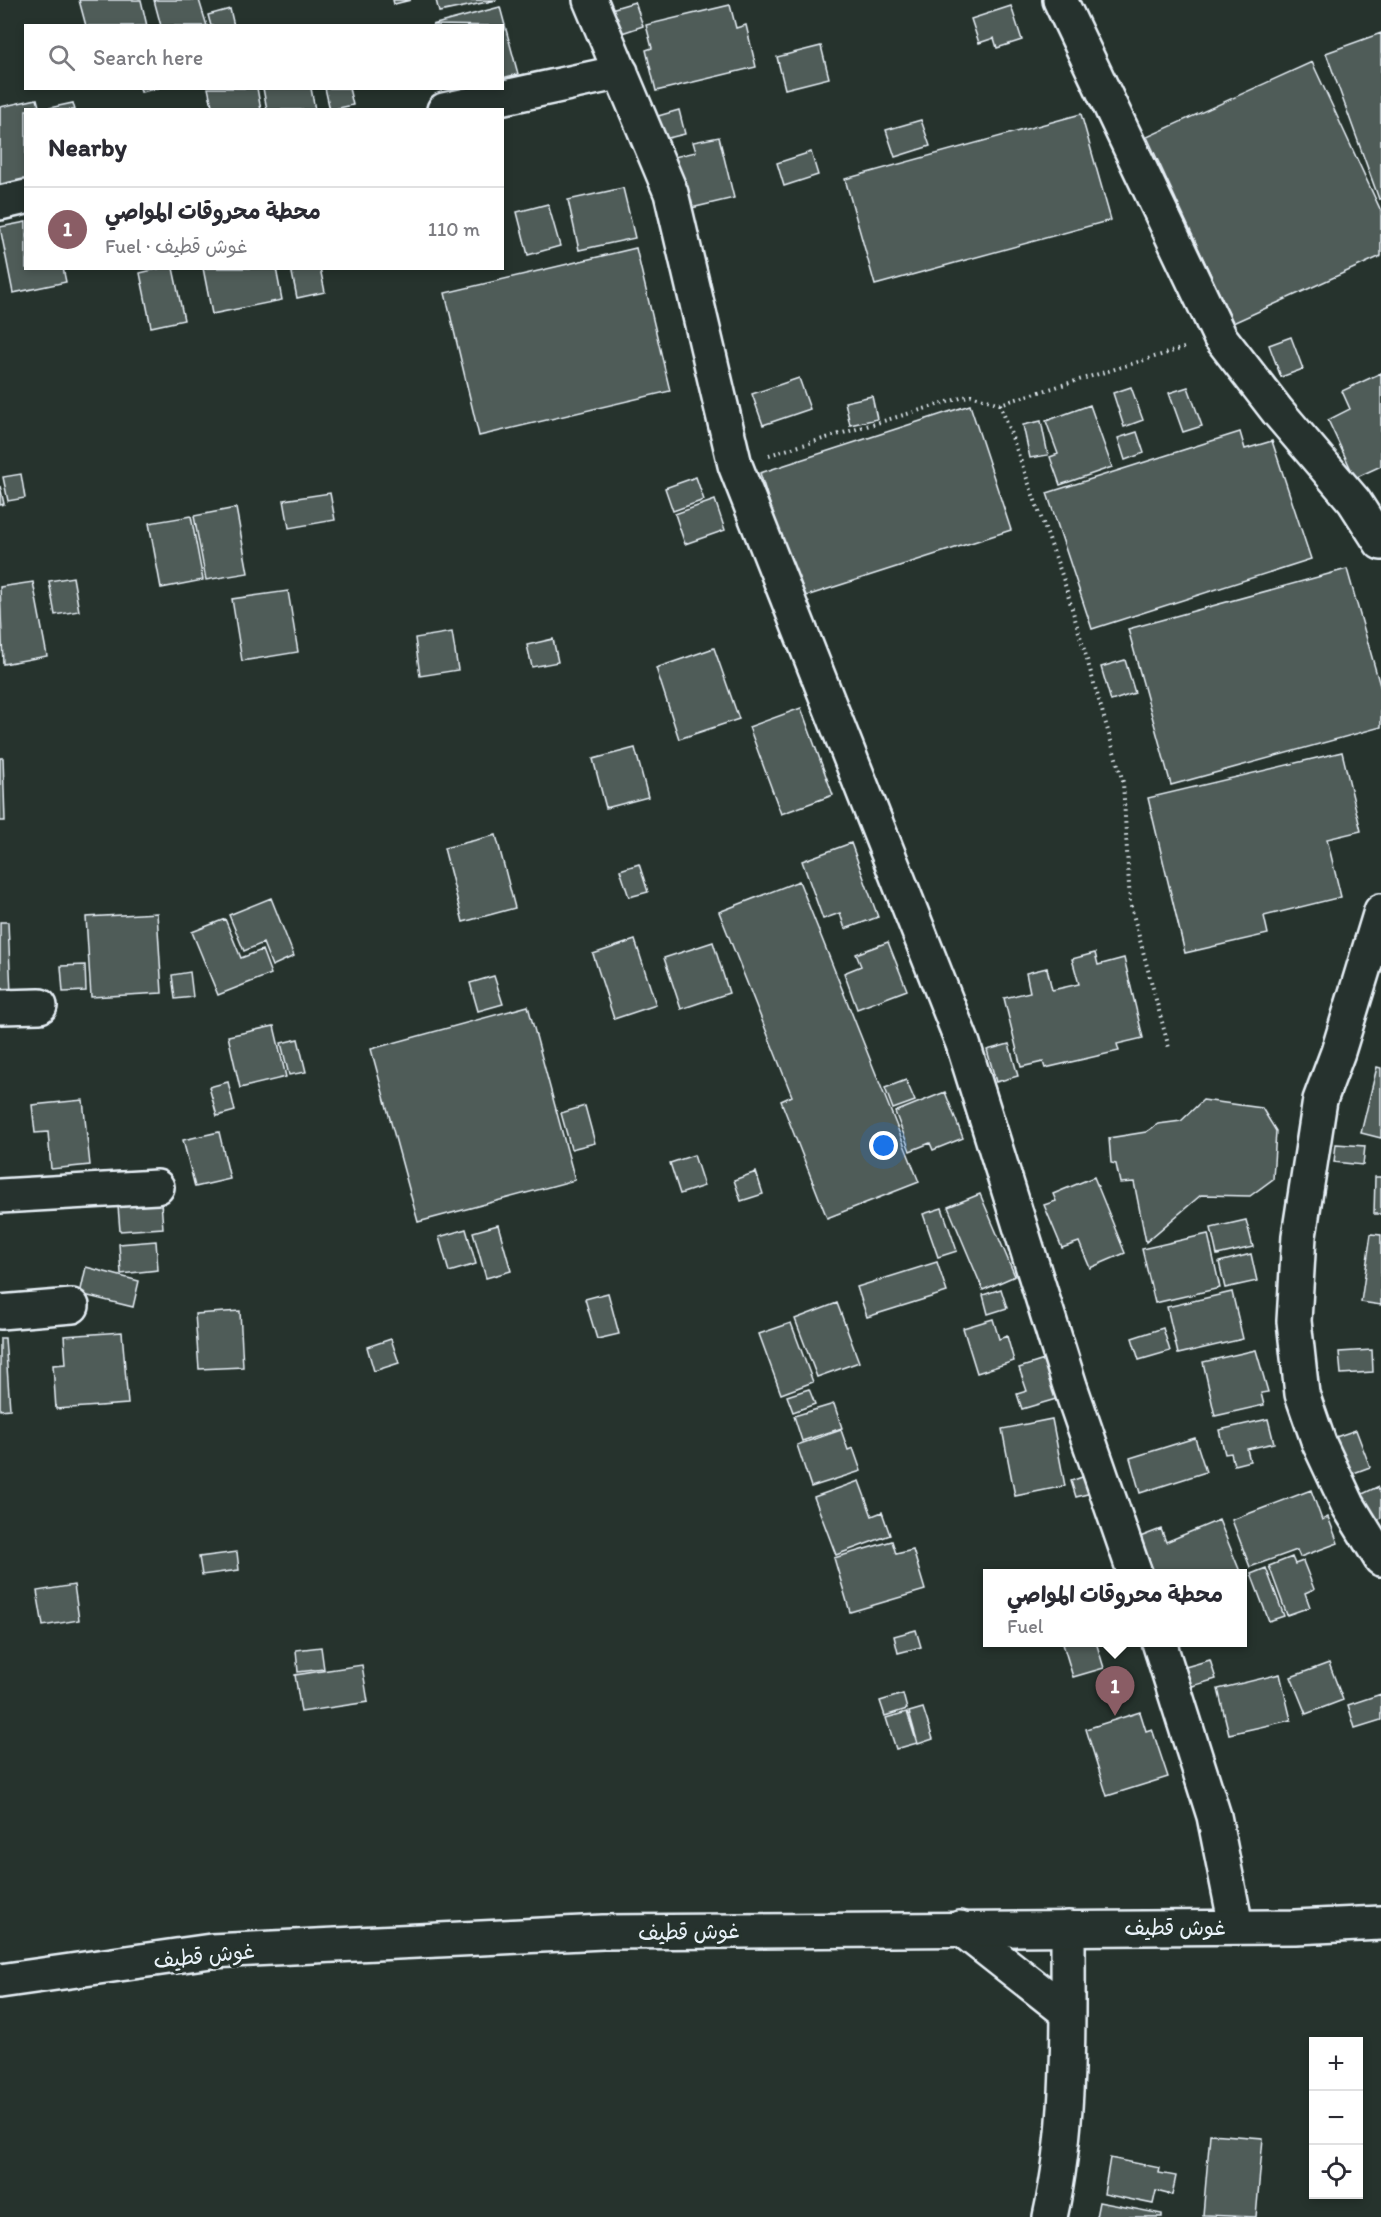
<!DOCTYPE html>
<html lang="en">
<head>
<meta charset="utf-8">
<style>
  body { margin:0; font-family:Itim,"Playpen Sans Arabic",sans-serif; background:#f7f7f7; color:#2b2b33 }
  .controls { position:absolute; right:18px; bottom:18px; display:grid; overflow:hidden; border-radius:0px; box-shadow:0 3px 9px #0003 }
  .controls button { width:54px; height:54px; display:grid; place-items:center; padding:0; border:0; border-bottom:2px solid #e1e1e2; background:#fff; color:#2b2b33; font:30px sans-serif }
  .you { position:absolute; left:884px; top:1146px; width:21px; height:21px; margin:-15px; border:4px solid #fff; border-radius:50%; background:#1a73e8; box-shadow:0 0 0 9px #1a73e833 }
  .badge { display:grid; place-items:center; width:39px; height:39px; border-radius:50%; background:#8a5d65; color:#fff; font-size:20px; font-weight:700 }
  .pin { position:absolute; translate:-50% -50px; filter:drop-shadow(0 2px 3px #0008) }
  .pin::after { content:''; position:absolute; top:32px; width:21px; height:18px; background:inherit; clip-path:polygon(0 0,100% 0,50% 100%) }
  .popup { position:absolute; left:983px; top:1569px; width:264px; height:78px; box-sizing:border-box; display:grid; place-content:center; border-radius:0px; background:#fff; filter:drop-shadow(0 2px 4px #0005); font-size:20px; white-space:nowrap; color:#7c7c81 }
  .popup b { font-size:22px; color:#2b2b33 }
  .popup::after { content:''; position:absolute; left:50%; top:100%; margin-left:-12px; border:12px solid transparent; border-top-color:#fff }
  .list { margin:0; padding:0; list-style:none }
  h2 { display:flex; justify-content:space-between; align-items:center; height:78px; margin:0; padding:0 24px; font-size:26px }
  h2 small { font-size:20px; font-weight:400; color:#7c7c81 }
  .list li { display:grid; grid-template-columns:39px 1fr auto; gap:18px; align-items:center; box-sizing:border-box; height:84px; padding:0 24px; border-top:2px solid #e1e1e2 }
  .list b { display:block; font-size:22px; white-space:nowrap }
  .list p { margin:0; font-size:20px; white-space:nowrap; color:#7c7c81 }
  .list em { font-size:20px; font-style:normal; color:#7c7c81 }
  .icon { flex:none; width:33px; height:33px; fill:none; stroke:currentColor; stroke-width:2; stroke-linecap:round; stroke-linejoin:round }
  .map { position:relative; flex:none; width:1381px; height:2217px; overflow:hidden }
  .search { position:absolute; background:#fff; box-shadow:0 3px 9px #0003; left:24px; top:24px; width:480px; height:66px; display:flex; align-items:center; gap:15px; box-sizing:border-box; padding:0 21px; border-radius:0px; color:#7c7c81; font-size:22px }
  .panel { position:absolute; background:#fff; box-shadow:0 3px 9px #0003; left:24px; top:108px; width:480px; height:162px; border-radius:0px }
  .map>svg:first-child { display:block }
  .building { fill:#505c59; stroke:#e8f1f8; stroke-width:1.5 }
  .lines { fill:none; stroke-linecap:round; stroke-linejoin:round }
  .minor-casing { stroke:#e8f1f8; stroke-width:38 }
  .major-casing { stroke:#e8f1f8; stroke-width:38 }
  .path { stroke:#e8f1f8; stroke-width:4; stroke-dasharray:1.5 4.5; stroke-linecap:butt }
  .minor { stroke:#26332d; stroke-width:33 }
  .major { stroke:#26332d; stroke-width:33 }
  .labels { text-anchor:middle; stroke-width:6; stroke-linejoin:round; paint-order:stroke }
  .street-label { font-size:22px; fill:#e8f1f8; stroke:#26332d }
</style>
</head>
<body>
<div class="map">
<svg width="1381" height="2217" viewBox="0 0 1381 2217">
  <rect width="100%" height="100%" fill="#26332d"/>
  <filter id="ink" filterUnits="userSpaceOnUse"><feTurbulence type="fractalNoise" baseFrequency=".0167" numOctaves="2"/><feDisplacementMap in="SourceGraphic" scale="12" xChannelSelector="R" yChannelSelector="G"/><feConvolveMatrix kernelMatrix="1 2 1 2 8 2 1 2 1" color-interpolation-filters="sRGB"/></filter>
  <g filter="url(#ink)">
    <path class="building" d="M79,0H141L147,26H86Z
      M154,0H199L207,26H161Z
      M393,0H411L394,4Z
      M436,0H497L439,12Z
      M635,2L643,26L619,34L611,9Z
      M730,5L736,28L746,25L756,67L656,91L646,50L652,48L646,25Z
      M1011,6L1022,40L997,48L994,38L979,43L971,19Z
      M500,7L518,74L502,78V26L432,25Z
      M230,9L234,26H211L208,15Z
      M1381,33V199H1379L1326,53Z
      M821,46L829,78L785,89L777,57Z
      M1312,62L1381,211V256L1233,323L1147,137Z
      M140,88H159L141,92Z
      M208,88H257L261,110H213Z
      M263,88H311L315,110H267Z
      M325,88H349L353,105L330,110Z
      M37,99L40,110H26V184L0,189V107Z
      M73,103L75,110H49V108Z
      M679,110L685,134L664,139L658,116Z
      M1081,114L1111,220L875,285L845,179Z
      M921,120L930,146L895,157L886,130Z
      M719,137L734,198L687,209L674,157L696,152L693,142Z
      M811,152L818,175L784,186L777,163Z
      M623,188L635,238L579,250L568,200Z
      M548,204L560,246L528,255L517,212Z
      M26,222V268H63L66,282L13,293L0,227Z
      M636,248L670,391L479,436L445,293Z
      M161,268H173L184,320L151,327L140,273Z
      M203,268H276L282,300L212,314Z
      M291,268H320L325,292L297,298Z
      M1291,337L1303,369L1281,377L1269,345Z
      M1381,373V466L1355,478L1328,420L1350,409L1342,391Z
      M799,378L810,409L763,425L752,394Z
      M1131,387L1143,420L1124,427L1113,393Z
      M1188,387L1202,426L1183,432L1169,393Z
      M872,396L877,419L850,425L845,402Z
      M970,405L1011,530L800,598L760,473Z
      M1090,405L1112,467L1060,485L1050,457L1058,454L1046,421Z
      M1041,421L1048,455L1030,458L1023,425Z
      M1137,432L1144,453L1125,460L1118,438Z
      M1240,432L1245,449L1272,441L1311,559L1092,629L1047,493Z
      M21,474L25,498L8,501L3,477Z
      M696,477L704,500L673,511L665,488Z
      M0,486L4,504L0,505Z
      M330,493L335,520L289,528L284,500Z
      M715,500L725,530L685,544L675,514Z
      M236,508L248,573L206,580L194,516Z
      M191,516L203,580L161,588L149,523Z
      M1347,569L1381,689V727L1171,785L1128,629Z
      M73,577L79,611L55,615L49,581Z
      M33,582L47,656L3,664L0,587Z
      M288,591L298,652L242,661L232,599Z
      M452,632L458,670L420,676L415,638Z
      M553,639L558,662L532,667L527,645Z
      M714,648L739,719L679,739L656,668Z
      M1125,660L1135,693L1111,701L1101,667Z
      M801,708L833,795L781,814L749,727Z
      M635,748L648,797L606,808L593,759Z
      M1342,752L1361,831L1327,839L1341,897L1264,916L1268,934L1185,953L1148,798Z
      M0,758H3L5,821H0Z
      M496,835L515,908L463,922L444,848Z
      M851,843L878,917L845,929L840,913L823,919L802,861Z
      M639,864L648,892L629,897L620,870Z
      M799,881L919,1182L827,1218L781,1101L792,1096L719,912Z
      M271,898L294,956L272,966L263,943L244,951L229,915Z
      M157,913L162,993L91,997L86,917Z
      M225,919L241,958L262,950L271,974L218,995L192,932Z
      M0,922H8L11,994L0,995Z
      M635,940L656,1005L614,1019L593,954Z
      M713,942L729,993L681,1009L664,958Z
      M888,942L907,990L857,1009L844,973L861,966L856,954Z
      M1095,953L1098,965L1124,958L1143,1038L1117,1044L1119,1051L1045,1068L1043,1062L1021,1067L1004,998L1030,992L1026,973L1047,968L1052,990L1079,984L1072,959Z
      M85,965L86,991L63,992L61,966Z
      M190,972L193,997L175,999L172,975Z
      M494,976L503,1004L478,1011L470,983Z
      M528,1006L575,1180L418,1222L371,1049Z
      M274,1026L286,1077L240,1088L228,1036Z
      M298,1039L306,1072L289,1075L281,1043Z
      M1009,1044L1018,1076L996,1082L987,1050Z
      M1377,1067L1381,1068V1138L1361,1133Z
      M906,1080L915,1101L893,1109L885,1088Z
      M228,1082L235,1111L217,1116L209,1087Z
      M945,1092L963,1138L933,1150L930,1143L910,1151L895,1112Z
      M83,1100L90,1165L51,1169L48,1132L35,1133L32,1105Z
      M1203,1100L1262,1108L1276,1131L1273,1179L1250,1196L1201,1195L1146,1242L1134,1182L1120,1183L1116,1164L1111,1163L1109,1138L1146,1132L1158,1124L1181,1121Z
      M585,1106L595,1143L571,1149L561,1113Z
      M219,1132L230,1179L195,1187L183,1140Z
      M1336,1144L1365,1146L1363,1165L1334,1162Z
      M694,1155L704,1186L680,1194L670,1163Z
      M756,1172L763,1194L741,1201L734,1180Z
      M1094,1177L1125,1253L1090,1268L1079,1242L1062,1248L1044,1205L1056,1201L1053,1194Z
      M1375,1177H1381V1214H1374Z
      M980,1194L1015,1276L983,1290L948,1207Z
      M161,1202L163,1228L120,1231L118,1206Z
      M942,1208L957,1251L938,1257L923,1214Z
      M1246,1220L1253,1247L1217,1255L1211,1228Z
      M498,1225L511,1271L486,1278L473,1232Z
      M466,1229L476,1264L449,1272L439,1237Z
      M1208,1234L1220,1288L1155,1303L1142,1249Z
      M1371,1234L1381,1235V1305L1361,1302Z
      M156,1241L158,1270L121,1274L119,1244Z
      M1251,1254L1257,1281L1225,1288L1219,1262Z
      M937,1262L947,1292L867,1317L857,1287Z
      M86,1267L139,1281L133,1307L80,1294Z
      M1001,1289L1007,1308L988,1314L983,1295Z
      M1232,1292L1243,1339L1178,1354L1167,1307Z
      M608,1293L619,1334L597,1339L585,1299Z
      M837,1303L859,1362L817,1377L795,1319Z
      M240,1311L243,1367L199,1369L195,1314Z
      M993,1319L999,1339L1007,1336L1014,1361L977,1373L963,1328Z
      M791,1323L813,1382L781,1394L759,1334Z
      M1163,1328L1170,1351L1139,1360L1132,1338Z
      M122,1332L128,1404L56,1409L53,1365L66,1364L64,1336Z
      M0,1338H5L10,1409L0,1410Z
      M391,1339L399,1363L374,1371L367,1347Z
      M1256,1350L1268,1392L1261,1393L1264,1405L1215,1416L1203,1362Z
      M1372,1350L1373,1372L1341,1374L1339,1352Z
      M1044,1360L1056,1399L1022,1409L1017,1394L1027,1391L1019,1368Z
      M809,1389L815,1404L793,1412L787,1396Z
      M834,1404L842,1428L802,1441L794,1416Z
      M1052,1419L1065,1486L1015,1496L1002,1429Z
      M1268,1419L1274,1443L1247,1449L1250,1461L1234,1465L1231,1453L1225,1454L1219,1430Z
      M841,1430L848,1450L853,1448L861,1471L811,1487L797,1445Z
      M1356,1430L1370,1467L1343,1477L1330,1439Z
      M1195,1438L1206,1472L1140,1493L1130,1458Z
      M1085,1476L1091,1493L1076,1497L1071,1481Z
      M859,1481L872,1516L882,1512L890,1535L836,1555L814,1497Z
      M1377,1487L1381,1494V1518L1368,1525L1354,1498Z
      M1311,1490L1322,1520L1328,1517L1338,1543L1300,1557L1297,1550L1250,1567L1232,1520Z
      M1219,1520L1241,1574H1175L1173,1571L1155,1574L1140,1537L1161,1529L1166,1542Z
      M892,1541L896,1554L913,1550L925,1590L850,1612L834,1558Z
      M237,1552L239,1570L202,1575L199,1557Z
      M1292,1557L1295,1564L1303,1561L1314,1589L1305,1593L1310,1607L1287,1615L1269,1566Z
      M1266,1568L1284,1616L1269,1621L1251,1574Z
      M74,1585L79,1620L43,1626L37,1591Z
      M916,1630L921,1647L898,1653L894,1636Z
      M1069,1642H1096L1104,1668L1073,1677L1063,1644Z
      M321,1647L324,1669L298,1672L296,1650Z
      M1210,1660L1216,1679L1189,1687L1182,1668Z
      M1329,1663L1343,1700L1306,1714L1291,1677Z
      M362,1665L368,1702L301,1712L295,1675Z
      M1280,1674L1291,1720L1229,1734L1218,1689Z
      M903,1694L907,1709L885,1716L880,1701Z
      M1381,1694V1720L1355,1728L1348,1705Z
      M923,1708L933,1739L918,1744L909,1712Z
      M907,1712L917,1743L896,1749L886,1718Z
      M1140,1712L1146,1731L1152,1729L1168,1777L1107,1796L1086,1729Z
      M1210,2134L1263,2138L1256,2217L1203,2215Z
      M1110,2158L1160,2168L1159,2173L1176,2176L1172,2195L1156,2191L1153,2204L1104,2194Z
      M1099,2202L1162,2214V2217H1096Z"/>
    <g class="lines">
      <defs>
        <path id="minor" d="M590,0L671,193L735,465L963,1044L1070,1386L1135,1574
          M1060,0L1220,337L1278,412L1354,501L1381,543
          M444,110L621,72
          M0,203L26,197
          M1381,911L1338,1052L1320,1100L1299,1236L1294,1321L1302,1394L1319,1443L1348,1505L1381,1559
          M0,1007L40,1006
          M0,1196L157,1187
          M0,1312L72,1306
          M1159,1642L1214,1816L1236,1926
          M960,1928L1068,2013
          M1050,2217C1071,2123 1068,2024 1068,1928"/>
        <path id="major" d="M0,1981L211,1951L603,1932L1295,1927L1381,1923"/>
      </defs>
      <use href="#minor" class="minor-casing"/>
      <use href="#major" class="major-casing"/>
      <path class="path" d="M1000,404L1063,578L1123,782L1130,903L1169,1048
        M769,455L971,395L1000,404L1187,347"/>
      <use href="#minor" class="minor"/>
      <use href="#major" class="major"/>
    </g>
  </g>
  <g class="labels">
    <g class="street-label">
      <text x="1175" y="1935">غوش قطيف</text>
      <text transform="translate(689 1931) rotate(-1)" y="8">غوش قطيف</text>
      <text transform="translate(204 1955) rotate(-6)" y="8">غوش قطيف</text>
    </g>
  </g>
</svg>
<div class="controls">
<button>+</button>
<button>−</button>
<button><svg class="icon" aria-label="locate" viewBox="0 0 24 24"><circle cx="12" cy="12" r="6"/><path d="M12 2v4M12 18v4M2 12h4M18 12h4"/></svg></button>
</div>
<div class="you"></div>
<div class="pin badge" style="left:1115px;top:1716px">1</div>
<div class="popup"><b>محطة محروقات المواصي</b>Fuel</div>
<div class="search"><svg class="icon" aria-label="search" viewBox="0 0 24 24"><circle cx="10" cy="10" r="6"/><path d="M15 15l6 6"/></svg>Search here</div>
<section class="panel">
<h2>Nearby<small></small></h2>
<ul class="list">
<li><span class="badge">1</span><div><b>محطة محروقات المواصي</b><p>Fuel · غوش قطيف</p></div><em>110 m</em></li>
</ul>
</section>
</div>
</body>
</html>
